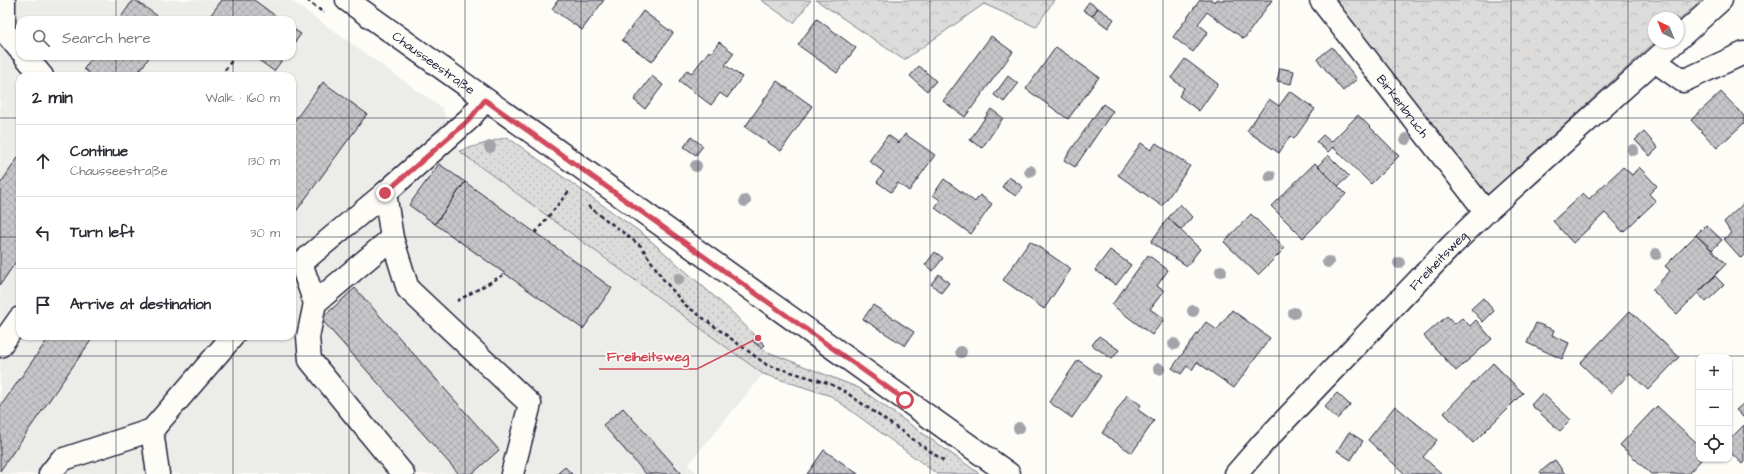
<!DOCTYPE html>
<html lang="en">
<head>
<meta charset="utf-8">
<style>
  body { margin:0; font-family:"Architects Daughter",sans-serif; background:#f7f7f7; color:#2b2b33 }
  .controls { position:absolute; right:12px; bottom:12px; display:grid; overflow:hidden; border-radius:8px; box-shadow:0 1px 3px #0004 }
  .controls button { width:36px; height:36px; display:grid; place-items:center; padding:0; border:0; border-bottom:1px solid #e1e1e2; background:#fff; color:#2b2b33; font:20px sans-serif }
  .compass { position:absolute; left:1648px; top:12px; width:36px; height:36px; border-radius:50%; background:#fff; box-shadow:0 1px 3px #0004; rotate:317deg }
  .stop { position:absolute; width:12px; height:12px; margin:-9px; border:3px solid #d1495b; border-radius:50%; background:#fff }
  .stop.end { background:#d1495b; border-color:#fff; box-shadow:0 1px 4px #0008 }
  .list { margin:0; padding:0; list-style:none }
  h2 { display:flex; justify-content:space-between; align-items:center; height:52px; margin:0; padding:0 16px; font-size:17px }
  h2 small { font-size:13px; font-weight:400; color:#7c7c81 }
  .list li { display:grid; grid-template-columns:26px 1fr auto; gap:12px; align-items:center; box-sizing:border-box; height:72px; padding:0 16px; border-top:1px solid #e1e1e2 }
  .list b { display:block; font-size:15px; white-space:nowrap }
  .list p { margin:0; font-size:13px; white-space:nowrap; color:#7c7c81 }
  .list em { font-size:13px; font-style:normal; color:#7c7c81 }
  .icon { flex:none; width:22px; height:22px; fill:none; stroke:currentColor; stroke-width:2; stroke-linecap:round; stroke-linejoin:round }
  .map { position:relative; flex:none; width:1744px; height:474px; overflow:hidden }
  .search { position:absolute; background:#fff; box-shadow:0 1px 3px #0004; left:16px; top:16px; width:280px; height:44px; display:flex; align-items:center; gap:10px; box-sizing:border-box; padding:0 14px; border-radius:12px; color:#7c7c81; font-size:15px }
  .panel { position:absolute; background:#fff; box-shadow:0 1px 3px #0004; left:16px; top:72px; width:280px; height:268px; border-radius:12px }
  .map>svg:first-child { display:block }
  .built { fill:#ecece9; fill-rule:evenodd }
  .grass { fill:url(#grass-dots); stroke:#807f8b }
  .forest { fill:url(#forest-crowns); stroke:#807f8b }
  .building { fill:url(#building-cross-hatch); stroke:#22223b }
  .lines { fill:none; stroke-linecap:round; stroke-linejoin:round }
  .minor-casing { stroke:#22223b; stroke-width:25 }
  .major-casing { stroke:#22223b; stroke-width:25 }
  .path { stroke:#22223b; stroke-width:2.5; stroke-dasharray:4 3; stroke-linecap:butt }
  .minor { stroke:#fdfcf7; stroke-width:22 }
  .major { stroke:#fdfcf7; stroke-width:22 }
  .tree { fill:#a3a3aa }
  .route { stroke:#d1495b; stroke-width:5 }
  .grid { fill:none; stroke:#22223b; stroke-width:1; stroke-opacity:0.55 }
  .labels { text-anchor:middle; stroke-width:3.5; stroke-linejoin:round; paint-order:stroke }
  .street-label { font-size:13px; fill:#22223b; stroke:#fdfcf7 }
  .leader { fill:none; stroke:#d1495b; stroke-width:1.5 }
  .callout-dot { fill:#d1495b; stroke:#fdfcf7; stroke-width:1.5 }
  .callout-label { font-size:14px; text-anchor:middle; font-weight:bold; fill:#d1495b; stroke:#fdfcf7; stroke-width:3.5; stroke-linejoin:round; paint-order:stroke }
</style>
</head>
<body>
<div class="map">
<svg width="1744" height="474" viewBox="0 0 1744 474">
  <defs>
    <pattern id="grass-dots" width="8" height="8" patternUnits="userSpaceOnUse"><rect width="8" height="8" fill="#dddcdb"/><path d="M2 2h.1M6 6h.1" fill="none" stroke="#bdbcbd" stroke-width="1.8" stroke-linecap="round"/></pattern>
    <pattern id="forest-crowns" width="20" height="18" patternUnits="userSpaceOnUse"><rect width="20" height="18" fill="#dddcdb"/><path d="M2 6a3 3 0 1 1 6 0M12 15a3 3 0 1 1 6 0" fill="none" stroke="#bdbcbd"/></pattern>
    <pattern id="building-cross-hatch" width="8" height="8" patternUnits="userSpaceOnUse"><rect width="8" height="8" fill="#c6c6c8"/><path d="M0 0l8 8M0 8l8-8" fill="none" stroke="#aaaaad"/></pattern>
  </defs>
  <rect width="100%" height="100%" fill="#fdfcf7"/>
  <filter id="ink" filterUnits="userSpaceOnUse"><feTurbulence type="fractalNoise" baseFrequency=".025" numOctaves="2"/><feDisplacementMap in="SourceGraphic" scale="8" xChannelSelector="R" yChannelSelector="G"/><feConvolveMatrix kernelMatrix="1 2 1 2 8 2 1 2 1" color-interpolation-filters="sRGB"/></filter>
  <g filter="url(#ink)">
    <path class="built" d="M0,0H290L442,108L459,151L763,374L688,465L698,474H0ZM20,20H292V56H20ZM20,76H292V336H20Z"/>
    <path class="grass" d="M507,137L643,234L731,311L755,336L752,341L763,350L859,388L980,474H937L831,396L763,374L459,151Z"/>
    <path class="forest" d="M761,0H811L794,23Z
      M816,0H1054L1036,27L984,4L904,60Z
      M1331,0H1701L1678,21V18H1654L1655,42L1486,196Z"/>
    <path class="building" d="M133,0H135L163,20H119Z
      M222,0H254L281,20H207Z
      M558,0H604L582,30L552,9Z
      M1200,0H1212L1214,2L1215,0H1272L1244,39L1207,12L1198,24L1208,32L1193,52L1173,37Z
      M1089,2L1098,8L1092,16L1083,10Z
      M1098,8L1114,19L1108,28L1092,16Z
      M643,11L673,33L652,62L622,40Z
      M817,19L856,48L837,73L798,45Z
      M292,28L301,34L292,46Z
      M991,36L1013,52L965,117L943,101Z
      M719,42L734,53L725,65L742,77L727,98L720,93L711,105L679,81L687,70L692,73L709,51L711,53Z
      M1056,47L1099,77L1068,119L1026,89Z
      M1332,47L1357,79L1343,91L1317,59Z
      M93,56H150L136,76H93L84,69Z
      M253,56H285L274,71Z
      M1185,59L1218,84L1199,111L1179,96L1184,88L1171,78Z
      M919,66L936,81L927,91L910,76Z
      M1280,68L1294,71L1291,84L1277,81Z
      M141,70L149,76H136Z
      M652,76L663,85L645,109L634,100Z
      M1008,76L1018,84L1004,102L994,95Z
      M777,81L812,106L781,151L745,127Z
      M323,82L367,114L292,217V124Z
      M1290,91L1315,109L1294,139L1290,136L1279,153L1247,131L1269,99L1279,106Z
      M1721,92L1744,116V123L1717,148L1691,120Z
      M1103,104L1113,111L1075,167L1064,160Z
      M991,109L1003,118L982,148L970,140Z
      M1358,115L1399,156L1371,184L1333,147L1328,152L1316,142L1323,135L1331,142Z
      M1644,132L1658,148L1650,156L1635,140Z
      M905,134L935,155L909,191L898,183L891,192L877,182L884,172L869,161L888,135L899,143Z
      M691,137L703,146L696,155L684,147Z
      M1141,143L1151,150L1156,143L1190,166L1162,206L1118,175Z
      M20,155V256L0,285V184Z
      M1328,155L1349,176L1338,186L1318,166Z
      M1315,163L1346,194L1303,238L1271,206Z
      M439,164L465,182L435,224L409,205Z
      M1623,167L1632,175L1639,167L1657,186L1649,194L1656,201L1623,232L1605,213L1573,243L1553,221L1583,193L1589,199Z
      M1009,177L1023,187L1016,196L1002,187Z
      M944,179L975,202L980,195L992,204L971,234L935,208L940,200L933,195Z
      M465,182L612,288L583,329L435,224Z
      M1744,203V255L1741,258L1724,239L1731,233L1724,222Z
      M1180,204L1192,217L1181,230L1168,218Z
      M1251,214L1285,248L1258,275L1224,242Z
      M1168,218L1200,249L1187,266L1151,242Z
      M1706,225L1722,240L1712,250L1696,235Z
      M1696,235L1726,264L1677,314L1652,290L1670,271L1665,266Z
      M1030,241L1071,269L1044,309L1003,280Z
      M1110,250L1131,265L1116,285L1095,270Z
      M935,252L943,258L933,271L925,265Z
      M1148,255L1168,270L1157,286L1164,291L1150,309L1164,319L1152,335L1112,305Z
      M939,274L949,283L941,293L931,284Z
      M1715,276L1724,285L1706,302L1698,293Z
      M355,288L499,450L472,474H459L321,319Z
      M1483,298L1494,311L1483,322L1471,309Z
      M873,305L914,332L905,346L863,319Z
      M1232,310L1270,338L1234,388L1197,362L1192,370L1187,366L1181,374L1172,368L1206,322L1217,330Z
      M1630,311L1679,357L1648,390L1630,373L1611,393L1580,363Z
      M1447,316L1455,324L1462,318L1470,326L1476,320L1492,339L1456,371L1424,336Z
      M1536,323L1554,330L1552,335L1569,343L1562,359L1527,343Z
      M50,336H94L0,471V407Z
      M1099,336L1119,350L1112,359L1092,345Z
      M757,338L765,345L762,348L754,342Z
      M1078,360L1101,376L1072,418L1049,402Z
      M1493,363L1523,393L1473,443L1444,413Z
      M1337,393L1350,405L1337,419L1324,407Z
      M1542,393L1571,420L1560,431L1531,405Z
      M1127,395L1141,405L1138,410L1154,421L1132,453L1102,433Z
      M1744,403V418L1736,410Z
      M1395,406L1437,440L1423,457L1442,474H1405L1368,440Z
      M1657,406L1699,445V459H1702L1688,474H1651L1620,445Z
      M623,408L682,474H646L603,425Z
      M1744,425V462L1742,464L1729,451V440Z
      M1349,432L1363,441L1351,460L1337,451Z
      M824,450L858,474H807Z
      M1555,460L1565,474H1542L1540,472Z
      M565,467L572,474H557Z"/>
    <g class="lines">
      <defs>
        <g id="minor">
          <path d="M4,0V31L20,50"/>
          <path id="s1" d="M1321,0L1486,212"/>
          <path d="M1678,39L1721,0"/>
          <path d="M25,56L42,76"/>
          <path d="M1655,61L1683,81L1744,53"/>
          <path d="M485,100L469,119L385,193L392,238L408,289L530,404L512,474"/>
          <path d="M392,238L315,303L308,337L310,360L403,474"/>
          <path d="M315,303L301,263L385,193"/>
          <path d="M0,346L20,318"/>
          <path d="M152,430L158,474"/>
          <path d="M50,474L61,460L152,430L233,336"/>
          <path id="s2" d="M1236,474L1263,443L1452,245L1486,212L1675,42"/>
        </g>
        <g id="major">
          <path id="s3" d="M347,0L1009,474"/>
        </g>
      </defs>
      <use href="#minor" class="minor-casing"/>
      <use href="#major" class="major-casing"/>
      <path class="path" d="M307,0L324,13
        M221,76L235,56
        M588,206L641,246L663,279L684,304L767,365L828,383L844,391L944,461
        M535,233L569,191
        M457,301L505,274"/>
      <use href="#minor" class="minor"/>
      <use href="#major" class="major"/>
    </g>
    <g class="tree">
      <circle cx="1406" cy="139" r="6"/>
      <circle cx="490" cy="147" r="6"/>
      <circle cx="1633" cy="150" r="6"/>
      <circle cx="696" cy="166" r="6"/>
      <circle cx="1030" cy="171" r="6"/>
      <circle cx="1270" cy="176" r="6"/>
      <circle cx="745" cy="201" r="6"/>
      <circle cx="1656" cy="254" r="6"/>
      <circle cx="1328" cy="262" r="6"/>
      <circle cx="1399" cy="263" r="6"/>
      <circle cx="1221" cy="271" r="6"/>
      <circle cx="679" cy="279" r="6"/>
      <circle cx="1193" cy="311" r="6"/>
      <circle cx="1294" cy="313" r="6"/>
      <circle cx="1174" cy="344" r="6"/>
      <circle cx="961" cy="352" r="6"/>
      <circle cx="1159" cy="369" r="6"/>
      <circle cx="1019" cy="428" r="6"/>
    </g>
  </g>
  <g class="lines" filter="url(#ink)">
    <path class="route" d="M385,193L469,120L485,100L905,400"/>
  </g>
  <path class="grid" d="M116,0V20M233,0V20M349,0V474M465,0V474M581,0V474M698,0V474M814,0V474M930,0V474M1046,0V474M1163,0V474M1279,0V474M1395,0V474M1511,0V474M1628,0V474M116,56V76M233,56V76M0,118H20M292,118H1744M0,237H20M292,237H1744M116,336V474M233,336V474M0,356H1744"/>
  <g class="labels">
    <g class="street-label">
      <text dy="5" stroke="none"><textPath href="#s3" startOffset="107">Chausseestraße</textPath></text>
      <text dy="5" stroke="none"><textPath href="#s1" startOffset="134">Birkenbruch</textPath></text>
      <text dy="5" stroke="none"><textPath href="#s2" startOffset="294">Freiheitsweg</textPath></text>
    </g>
  </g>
  <path class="leader" d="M758 338L697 369H599"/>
  <circle class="callout-dot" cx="758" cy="338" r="4"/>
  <g class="callout-label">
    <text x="648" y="361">Freiheitsweg</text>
  </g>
</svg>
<div class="controls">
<button>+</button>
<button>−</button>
<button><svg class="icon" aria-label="locate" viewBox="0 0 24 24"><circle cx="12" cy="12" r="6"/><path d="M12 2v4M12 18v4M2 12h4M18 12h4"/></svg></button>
</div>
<svg class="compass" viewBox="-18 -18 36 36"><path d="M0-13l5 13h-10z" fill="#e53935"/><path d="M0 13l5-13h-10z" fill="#7c7c81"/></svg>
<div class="stop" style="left:905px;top:400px"></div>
<div class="stop end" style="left:385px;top:193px"></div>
<div class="search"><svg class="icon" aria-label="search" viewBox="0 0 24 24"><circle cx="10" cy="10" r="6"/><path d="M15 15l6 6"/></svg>Search here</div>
<section class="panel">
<h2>2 min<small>Walk · 160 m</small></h2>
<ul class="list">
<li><svg class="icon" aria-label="ahead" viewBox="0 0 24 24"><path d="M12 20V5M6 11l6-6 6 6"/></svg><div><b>Continue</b><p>Chausseestraße</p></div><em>130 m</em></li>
<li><svg class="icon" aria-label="left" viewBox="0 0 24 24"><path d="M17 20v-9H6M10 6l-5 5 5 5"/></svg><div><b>Turn left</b></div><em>30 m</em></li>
<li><svg class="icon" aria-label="arrive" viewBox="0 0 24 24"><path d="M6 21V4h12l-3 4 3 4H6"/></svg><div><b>Arrive at destination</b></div></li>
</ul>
</section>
</div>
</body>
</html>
